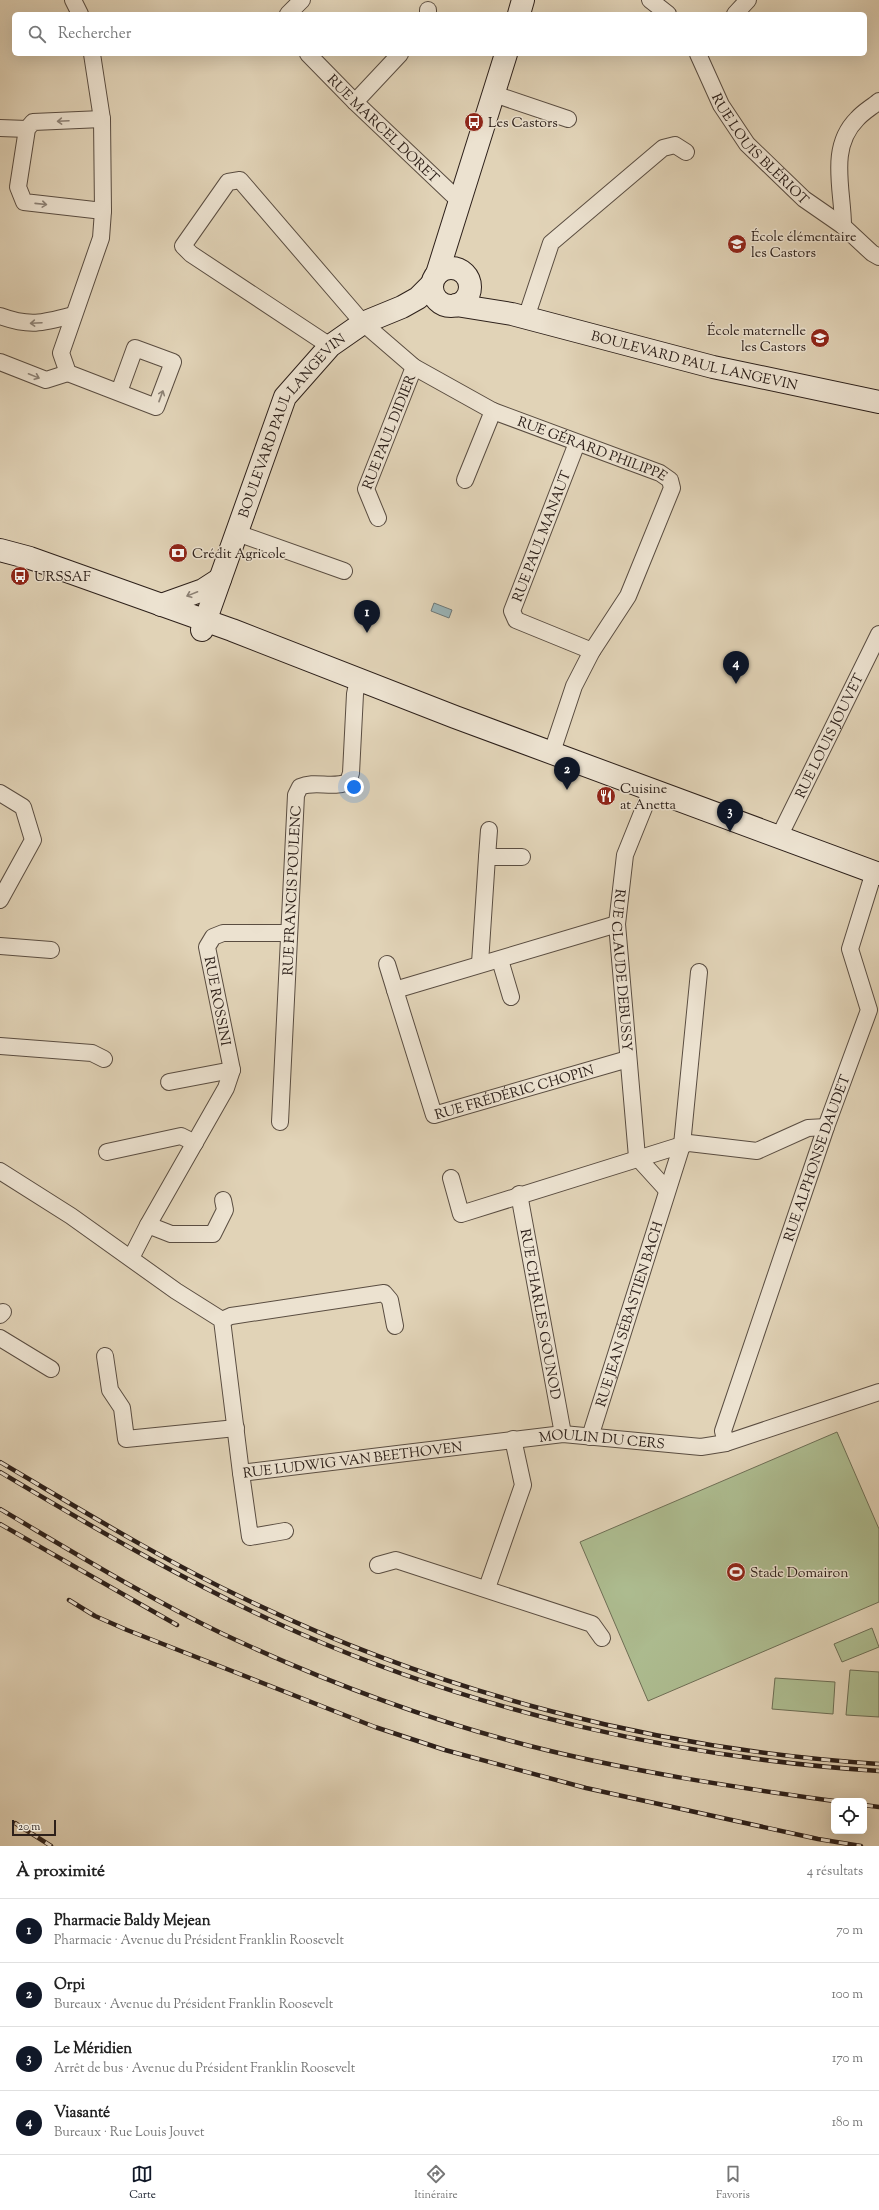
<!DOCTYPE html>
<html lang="fr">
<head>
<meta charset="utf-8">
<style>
  body { margin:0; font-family:"Sorts Mill Goudy",serif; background:#f2f2f2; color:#222 }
  .controls { position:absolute; right:12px; bottom:12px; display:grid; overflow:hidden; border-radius:6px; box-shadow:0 4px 16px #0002 }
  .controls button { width:36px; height:36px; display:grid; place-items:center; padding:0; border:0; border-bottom:1px solid #e0e0e0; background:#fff; color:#222; font:20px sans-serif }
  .scale { position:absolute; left:12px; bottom:10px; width:44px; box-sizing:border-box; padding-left:4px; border:2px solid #2d201a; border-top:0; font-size:11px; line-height:14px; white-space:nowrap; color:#2d201a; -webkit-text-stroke:3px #ece2d0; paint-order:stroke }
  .you { position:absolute; left:354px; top:787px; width:14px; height:14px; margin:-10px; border:3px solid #fff; border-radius:50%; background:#1a73e8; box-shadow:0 0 0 6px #1a73e833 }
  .badge { display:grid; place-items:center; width:26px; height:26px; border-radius:50%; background:#111827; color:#fff; font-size:13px; font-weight:700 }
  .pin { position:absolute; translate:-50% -33px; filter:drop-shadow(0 1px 2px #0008) }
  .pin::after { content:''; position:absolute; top:21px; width:14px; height:12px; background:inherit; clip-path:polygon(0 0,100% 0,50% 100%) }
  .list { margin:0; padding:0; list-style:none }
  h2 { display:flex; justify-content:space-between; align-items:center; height:52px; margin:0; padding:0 16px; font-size:17px }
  h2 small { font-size:13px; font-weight:400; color:#767676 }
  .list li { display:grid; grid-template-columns:26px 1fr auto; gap:12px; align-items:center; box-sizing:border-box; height:64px; padding:0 16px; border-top:1px solid #e0e0e0 }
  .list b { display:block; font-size:15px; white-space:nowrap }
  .list p { margin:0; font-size:13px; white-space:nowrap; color:#767676 }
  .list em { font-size:13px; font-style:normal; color:#767676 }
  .icon { flex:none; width:22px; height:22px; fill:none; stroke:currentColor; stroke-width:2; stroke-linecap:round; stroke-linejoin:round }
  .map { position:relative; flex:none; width:879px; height:1846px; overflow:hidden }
  .search { position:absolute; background:#fff; box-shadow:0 4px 16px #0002; left:12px; right:12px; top:12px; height:44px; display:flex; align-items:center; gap:10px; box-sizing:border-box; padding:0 14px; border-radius:6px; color:#767676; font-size:15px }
  .sheet { height:308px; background:#fff }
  nav { display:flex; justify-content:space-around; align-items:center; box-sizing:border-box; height:56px; border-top:1px solid #e0e0e0; background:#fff; font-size:11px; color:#767676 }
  nav a { display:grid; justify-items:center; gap:2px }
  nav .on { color:#111827 }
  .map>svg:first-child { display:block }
  .green { fill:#aebe92; stroke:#6e6f56 }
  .water { fill:#9ab5b9; stroke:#6e7979 }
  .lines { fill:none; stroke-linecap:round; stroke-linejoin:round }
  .street-casing { stroke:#5a4d41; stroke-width:18 }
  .secondary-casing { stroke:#2d201a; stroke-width:24 }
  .street { stroke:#ece2d0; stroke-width:16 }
  .secondary { stroke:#ece2d0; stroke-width:22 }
  .rail-casing { stroke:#2d201a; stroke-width:4.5 }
  .rail { stroke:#ece2d0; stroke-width:3; stroke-dasharray:9; stroke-linecap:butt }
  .oneway { stroke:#8c8175 }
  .labels { text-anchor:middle; stroke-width:3; stroke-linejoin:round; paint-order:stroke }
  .poi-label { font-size:14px; fill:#2d201a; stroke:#ece2d0; text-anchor:start }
  .street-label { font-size:14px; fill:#2d201a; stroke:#ece2d0 }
</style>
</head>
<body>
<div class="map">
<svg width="879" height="1846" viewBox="0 0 879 1846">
  <rect width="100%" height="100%" fill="#e1d3b7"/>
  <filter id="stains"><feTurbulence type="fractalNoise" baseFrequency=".005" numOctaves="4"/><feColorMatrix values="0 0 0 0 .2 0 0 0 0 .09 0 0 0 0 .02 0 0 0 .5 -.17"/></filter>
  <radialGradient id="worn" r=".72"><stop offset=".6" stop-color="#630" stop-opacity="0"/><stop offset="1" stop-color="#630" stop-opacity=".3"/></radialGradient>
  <path class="green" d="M837,1432L879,1529V1602L648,1701L580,1542Z
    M872,1628L879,1647L842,1662L834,1644Z
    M850,1670L879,1672V1717L846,1715Z
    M775,1678L835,1682L833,1714L772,1709Z"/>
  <path class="water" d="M434,603L452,610L449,618L431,611Z"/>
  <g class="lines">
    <defs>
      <g id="street">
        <path d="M73,0L80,14"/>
        <path d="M650,0L668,14"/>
        <path d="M288,14L302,0"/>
        <path d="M428,14V10"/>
        <path d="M735,14L748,0"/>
        <path d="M92,54L102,119L103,211L101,238L61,353L68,373L156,407L173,362L135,348L119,392"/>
        <path id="s1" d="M308,54L355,102L454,196L461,200"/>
        <path id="s2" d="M698,54L721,105L747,144L804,199L843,226L872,253L879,257"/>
        <path d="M494,94L568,119"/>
        <path d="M355,102L400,54"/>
        <path d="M102,119L33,122L27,129L18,187L24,202L103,211"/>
        <path d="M0,128L27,129"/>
        <path d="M843,226C843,190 828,148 857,119C863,112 872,107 879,101"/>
        <path d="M0,316C30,327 43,323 73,315"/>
        <path d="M526,318L551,243L663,148L675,145L686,152"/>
        <path id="s3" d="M330,346L191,254L183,246L228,182L240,180L363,323L414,367L493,411L660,473L670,480L672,488L628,596L592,651L574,686L552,752"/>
        <path d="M0,362L46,380L68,373"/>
        <path d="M577,443L512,611L516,620L592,651"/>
        <path d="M465,480L493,411"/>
        <path id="s4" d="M378,518L366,489L414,367"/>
        <path d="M237,533L344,571"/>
        <path id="s5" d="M652,788L625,855L617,924L637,1157L667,1190"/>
        <path d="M0,793L23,807L33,840L0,900"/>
        <path id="s6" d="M779,837L879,634"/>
        <path d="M487,857L489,830"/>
        <path id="s7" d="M617,924L395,990L434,1115L628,1059"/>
        <path d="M0,946L51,950"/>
        <path d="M500,960L511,997"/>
        <path d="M480,963L487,857H522"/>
        <path d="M387,964L395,990"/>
        <path d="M0,1046L92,1053L104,1059"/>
        <path d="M169,1082L232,1070"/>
        <path id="s8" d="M280,1122L296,795L300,787C315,780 332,789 348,782L351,773L355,694L358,680"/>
        <path d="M107,1152L181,1136L195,1143"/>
        <path id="s9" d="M0,1171L71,1216L176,1291L222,1320L241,1473L563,1434L701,1447L726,1443L879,1392"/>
        <path d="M451,1178L461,1214L682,1145L689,1143L757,1151L808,1128L826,1127"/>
        <path id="s10" d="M519,1194L563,1434"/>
        <path d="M148,1225L171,1234H213L225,1210L223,1200"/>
        <path d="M131,1258L148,1225L226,1088L232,1070L207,947L213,937L223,933H288"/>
        <path d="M0,1315L3,1312"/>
        <path d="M222,1320L231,1316L384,1293L390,1300L395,1326"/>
        <path d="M0,1338L51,1369"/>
        <path d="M105,1356L110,1390L122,1408L126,1439L236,1428"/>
        <path id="s11" d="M590,1437L682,1145L699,972"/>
        <path id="s12" d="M726,1443L723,1431L826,1127L869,1010L850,949L874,872"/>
        <path d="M241,1473L250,1537L285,1531"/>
        <path d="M378,1565L396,1560L592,1624L602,1638"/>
        <path d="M487,1588L523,1485L513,1439"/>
      </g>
      <g id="secondary">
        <path d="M519,14L523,0"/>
        <circle cx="451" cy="287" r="19"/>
        <path d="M437,274L506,54"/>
        <path id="s13" d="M456,305L512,314L713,367L879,402"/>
        <path d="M0,550L30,558L232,630L455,717L879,874"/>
        <path d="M161,605L203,590L220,579"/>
        <path id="s14" d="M202,630L285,397L330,346L363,323L402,307L418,298L432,284"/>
      </g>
    </defs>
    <use href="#street" class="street-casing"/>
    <use href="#secondary" class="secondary-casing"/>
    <use href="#street" class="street"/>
    <use href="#secondary" class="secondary"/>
    <defs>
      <path id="rail" d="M0,1462C80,1509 159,1558 243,1598C442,1694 659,1750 879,1764
        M0,1472C97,1530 195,1587 299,1633C482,1713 680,1758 879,1771
        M0,1509C73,1552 146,1597 223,1634C321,1680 425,1719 530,1746C629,1771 732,1787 834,1801
        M0,1524L177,1625
        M69,1600L95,1616L127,1630L375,1727L445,1750L586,1788L818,1839L861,1846
        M864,1805L879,1807
        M15,1823L51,1846"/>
    </defs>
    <use href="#rail" class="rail-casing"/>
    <use href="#rail" class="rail"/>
  </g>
  <defs><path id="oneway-shaft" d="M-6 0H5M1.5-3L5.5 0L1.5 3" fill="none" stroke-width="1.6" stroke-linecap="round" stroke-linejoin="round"/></defs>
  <g class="oneway">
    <use href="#oneway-shaft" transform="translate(63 121) rotate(177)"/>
    <use href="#oneway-shaft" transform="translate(41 204) rotate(6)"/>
    <use href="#oneway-shaft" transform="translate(36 323) rotate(177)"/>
    <use href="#oneway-shaft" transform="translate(34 376) rotate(22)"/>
    <use href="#oneway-shaft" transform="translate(161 396) rotate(-70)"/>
    <use href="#oneway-shaft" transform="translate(192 594) rotate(158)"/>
  </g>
  <defs>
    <symbol id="bus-disc" viewBox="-11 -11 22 22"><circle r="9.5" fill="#8f2418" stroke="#ece2d0"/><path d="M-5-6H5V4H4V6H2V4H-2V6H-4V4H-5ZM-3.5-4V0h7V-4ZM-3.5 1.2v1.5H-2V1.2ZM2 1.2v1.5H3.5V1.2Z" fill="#fff"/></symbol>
    <symbol id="school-disc" viewBox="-11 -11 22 22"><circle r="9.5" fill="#8f2418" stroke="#ece2d0"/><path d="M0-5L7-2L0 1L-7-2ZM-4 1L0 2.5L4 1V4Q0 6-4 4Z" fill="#fff"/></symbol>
    <symbol id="bank-disc" viewBox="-11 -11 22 22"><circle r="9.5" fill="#8f2418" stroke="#ece2d0"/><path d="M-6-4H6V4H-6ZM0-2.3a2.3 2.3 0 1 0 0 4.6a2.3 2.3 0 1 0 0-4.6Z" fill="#fff"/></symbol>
    <symbol id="restaurant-disc" viewBox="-11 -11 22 22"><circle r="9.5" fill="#8f2418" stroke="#ece2d0"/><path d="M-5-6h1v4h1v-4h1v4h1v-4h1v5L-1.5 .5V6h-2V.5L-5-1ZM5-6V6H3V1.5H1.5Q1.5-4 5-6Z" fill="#fff"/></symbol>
    <symbol id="stadium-disc" viewBox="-11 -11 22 22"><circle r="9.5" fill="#8f2418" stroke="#ece2d0"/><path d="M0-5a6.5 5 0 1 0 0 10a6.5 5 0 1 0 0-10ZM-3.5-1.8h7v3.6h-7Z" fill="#fff"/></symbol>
  </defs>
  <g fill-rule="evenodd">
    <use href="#bus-disc" x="463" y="111" width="22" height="22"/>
    <use href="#school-disc" x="726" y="233" width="22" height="22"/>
    <use href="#school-disc" x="809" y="327" width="22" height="22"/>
    <use href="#bank-disc" x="167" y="542" width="22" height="22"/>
    <use href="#bus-disc" x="9" y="565" width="22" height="22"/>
    <use href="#restaurant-disc" x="595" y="785" width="22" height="22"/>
    <use href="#stadium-disc" x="725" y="1561" width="22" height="22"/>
  </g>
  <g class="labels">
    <g class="poi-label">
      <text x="488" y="127">Les Castors</text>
      <text x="751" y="241">École élémentaire<tspan x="751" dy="16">les Castors</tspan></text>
      <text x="806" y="335" text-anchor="end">École maternelle<tspan x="806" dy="16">les Castors</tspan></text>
      <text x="192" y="558">Crédit Agricole</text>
      <text x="34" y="581">URSSAF</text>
      <text x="620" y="793">Cuisine<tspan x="620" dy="16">at Anetta</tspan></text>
      <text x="750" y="1577">Stade Domairon</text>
    </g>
    <g class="street-label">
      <text dy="5" stroke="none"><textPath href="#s1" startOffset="106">RUE MARCEL DORET</textPath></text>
      <text dy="5" stroke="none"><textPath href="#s2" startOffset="115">RUE LOUIS BLÉRIOT</textPath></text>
      <text dy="5" stroke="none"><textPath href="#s13" startOffset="245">BOULEVARD PAUL LANGEVIN</textPath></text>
      <text dy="5" stroke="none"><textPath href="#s14" startOffset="226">BOULEVARD PAUL LANGEVIN</textPath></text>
      <text dy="5" stroke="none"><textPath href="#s4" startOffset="93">RUE PAUL DIDIER</textPath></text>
      <text dy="5" stroke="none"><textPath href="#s3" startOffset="721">RUE GÉRARD PHILIPPE</textPath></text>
      <text transform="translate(541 536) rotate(-69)" y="5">RUE PAUL MANAUT</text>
      <text dy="5" stroke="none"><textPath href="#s6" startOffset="113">RUE LOUIS JOUVET</textPath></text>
      <text dy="5" stroke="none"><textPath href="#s8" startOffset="232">RUE FRANCIS POULENC</textPath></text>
      <text dy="5" stroke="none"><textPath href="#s5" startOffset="188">RUE CLAUDE DEBUSSY</textPath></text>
      <text transform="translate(218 1001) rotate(79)" y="5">RUE ROSSINI</text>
      <text dy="5" stroke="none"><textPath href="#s7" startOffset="446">RUE FRÉDÉRIC CHOPIN</textPath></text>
      <text dy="5" stroke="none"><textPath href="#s12" startOffset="301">RUE ALPHONSE DAUDET</textPath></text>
      <text dy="5" stroke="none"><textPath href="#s11" startOffset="129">RUE JEAN SÉBASTIEN BACH</textPath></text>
      <text dy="5" stroke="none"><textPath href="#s10" startOffset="122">RUE CHARLES GOUNOD</textPath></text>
      <text dy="5" stroke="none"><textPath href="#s9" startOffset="785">MOULIN DU CERS</textPath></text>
      <text dy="5" stroke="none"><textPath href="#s9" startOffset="534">RUE LUDWIG VAN BEETHOVEN</textPath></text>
    </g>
  </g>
  <rect width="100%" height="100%" filter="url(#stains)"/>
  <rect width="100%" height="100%" fill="url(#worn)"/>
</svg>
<div class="controls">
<button><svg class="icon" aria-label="locate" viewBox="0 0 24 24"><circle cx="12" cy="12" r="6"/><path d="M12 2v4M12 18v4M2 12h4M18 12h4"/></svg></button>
</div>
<div class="scale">20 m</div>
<div class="you"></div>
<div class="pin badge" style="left:367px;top:633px">1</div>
<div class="pin badge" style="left:567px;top:790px">2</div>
<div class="pin badge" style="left:730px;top:832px">3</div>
<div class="pin badge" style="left:736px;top:684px">4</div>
<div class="search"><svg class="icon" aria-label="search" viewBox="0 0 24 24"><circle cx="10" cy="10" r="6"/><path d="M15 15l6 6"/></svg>Rechercher</div>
</div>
<section class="sheet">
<h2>À proximité<small>4 résultats</small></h2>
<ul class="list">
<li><span class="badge">1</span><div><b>Pharmacie Baldy Mejean</b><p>Pharmacie · Avenue du Président Franklin Roosevelt</p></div><em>70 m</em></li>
<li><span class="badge">2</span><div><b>Orpi</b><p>Bureaux · Avenue du Président Franklin Roosevelt</p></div><em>100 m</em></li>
<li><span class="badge">3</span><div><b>Le Méridien</b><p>Arrêt de bus · Avenue du Président Franklin Roosevelt</p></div><em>170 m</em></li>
<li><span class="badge">4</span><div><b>Viasanté</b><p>Bureaux · Rue Louis Jouvet</p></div><em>180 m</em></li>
</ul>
</section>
<nav>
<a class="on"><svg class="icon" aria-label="map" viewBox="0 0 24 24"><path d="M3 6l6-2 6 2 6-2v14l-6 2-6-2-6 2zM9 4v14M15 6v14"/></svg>Carte</a>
<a><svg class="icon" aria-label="directions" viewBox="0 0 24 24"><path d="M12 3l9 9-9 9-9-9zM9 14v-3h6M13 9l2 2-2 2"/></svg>Itinéraire</a>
<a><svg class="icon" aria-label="saved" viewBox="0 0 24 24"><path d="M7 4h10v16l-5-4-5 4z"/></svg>Favoris</a>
</nav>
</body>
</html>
